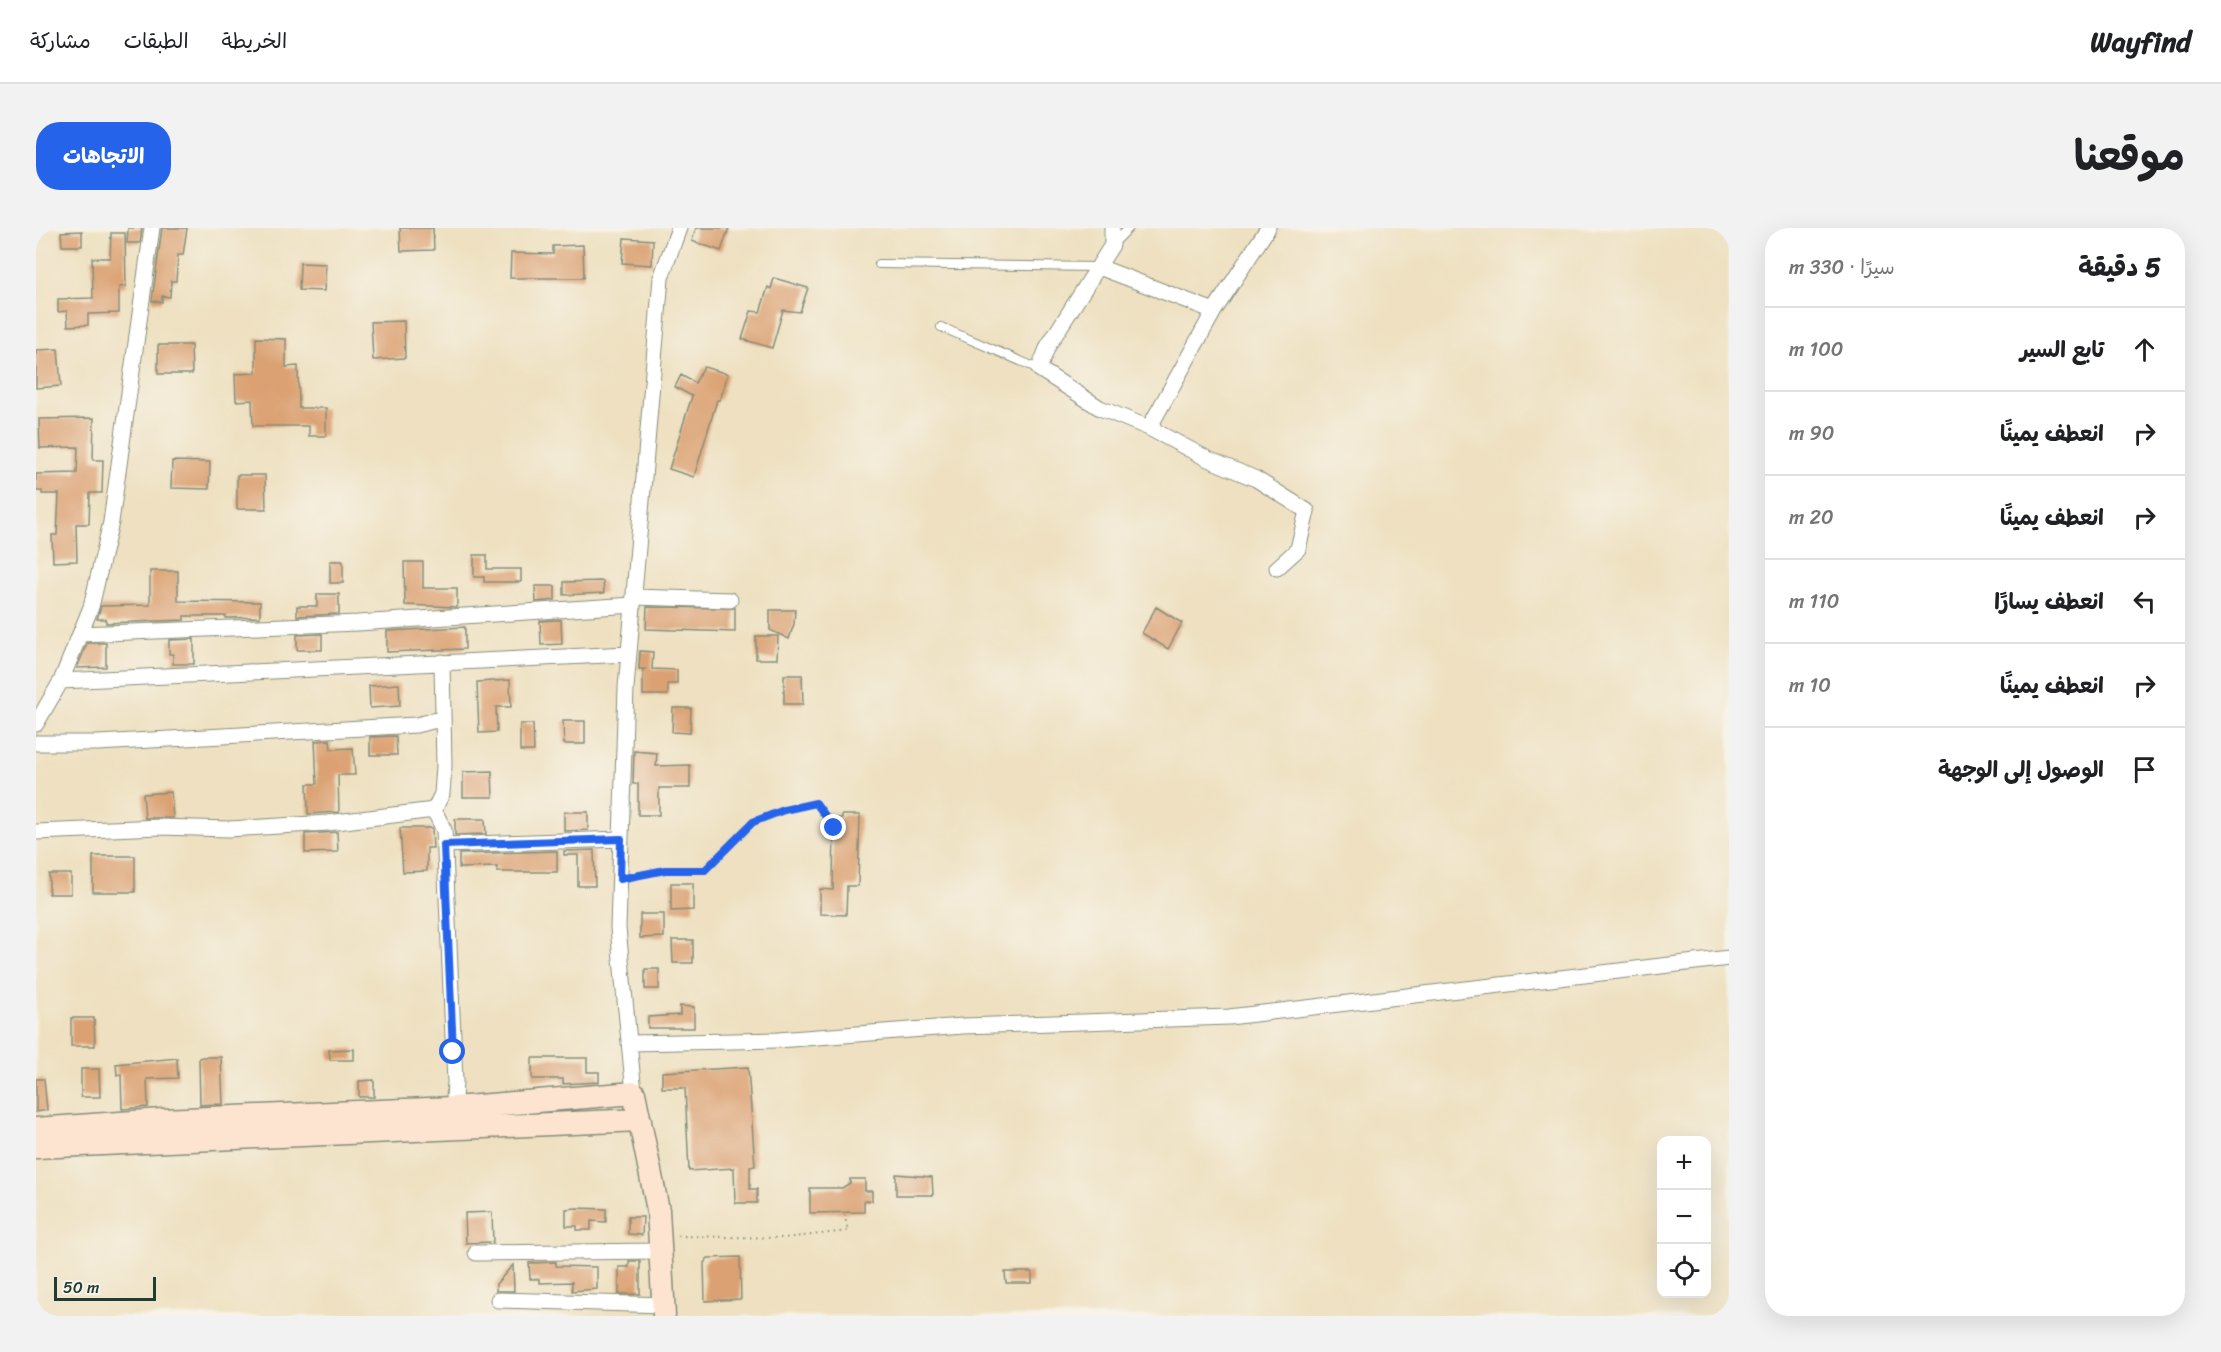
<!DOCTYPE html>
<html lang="ar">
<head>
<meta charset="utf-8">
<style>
  body { margin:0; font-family:Sriracha,"Playpen Sans Arabic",sans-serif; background:#f2f2f2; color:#202124; direction:rtl }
  .controls { position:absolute; right:18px; bottom:18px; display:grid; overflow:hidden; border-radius:12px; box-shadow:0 6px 24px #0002 }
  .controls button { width:54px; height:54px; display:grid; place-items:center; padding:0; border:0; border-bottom:2px solid #e0e0e0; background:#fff; color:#202124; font:30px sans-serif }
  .scale { position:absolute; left:18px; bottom:15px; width:102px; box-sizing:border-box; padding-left:6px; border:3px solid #1f3d34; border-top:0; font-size:16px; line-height:21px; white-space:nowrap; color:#1f3d34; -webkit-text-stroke:4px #f7f3e8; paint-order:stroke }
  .stop { position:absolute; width:18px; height:18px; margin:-14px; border:4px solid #2563eb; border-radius:50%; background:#fff }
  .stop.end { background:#2563eb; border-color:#fff; box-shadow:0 2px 6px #0008 }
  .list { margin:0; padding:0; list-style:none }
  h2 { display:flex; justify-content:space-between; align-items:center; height:78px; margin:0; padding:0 24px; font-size:26px }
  h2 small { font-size:20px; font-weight:400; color:#757577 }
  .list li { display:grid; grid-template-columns:39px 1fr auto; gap:18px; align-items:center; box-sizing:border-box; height:84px; padding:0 24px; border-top:2px solid #e0e0e0 }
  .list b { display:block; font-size:22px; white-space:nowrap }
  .list em { font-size:20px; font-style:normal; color:#757577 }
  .icon { flex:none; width:33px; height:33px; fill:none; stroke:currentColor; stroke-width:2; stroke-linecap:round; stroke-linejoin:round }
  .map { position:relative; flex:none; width:1693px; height:1088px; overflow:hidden; direction:ltr; border-radius:24px }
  header { display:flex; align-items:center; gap:36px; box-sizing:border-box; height:84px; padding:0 30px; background:#fff; border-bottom:2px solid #e0e0e0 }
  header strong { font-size:28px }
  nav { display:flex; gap:33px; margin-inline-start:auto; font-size:21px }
  .intro { display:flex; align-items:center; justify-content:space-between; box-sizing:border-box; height:144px; padding:0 36px }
  h1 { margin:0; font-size:42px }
  .button { padding:15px 27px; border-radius:24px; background:#2563eb; color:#fff; font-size:21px; font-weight:700 }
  main { display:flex; gap:36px; padding:0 36px }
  aside { flex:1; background:#fff; border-radius:24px; box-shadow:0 6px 24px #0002 }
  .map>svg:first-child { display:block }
  .building { fill:#dba172 }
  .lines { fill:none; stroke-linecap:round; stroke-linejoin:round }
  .lane-casing { stroke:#868e7a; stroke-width:10 }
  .street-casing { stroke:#868e7a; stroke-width:17 }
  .secondary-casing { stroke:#868e7a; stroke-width:25 }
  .path { stroke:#868e7a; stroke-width:2; stroke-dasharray:1.5 4.5; stroke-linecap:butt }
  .lane { stroke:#fff; stroke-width:8 }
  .street { stroke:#fff; stroke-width:15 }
  .secondary { stroke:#fde4d0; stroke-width:22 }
  .route { stroke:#2563eb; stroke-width:8 }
</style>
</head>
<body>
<header>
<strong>Wayfind</strong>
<nav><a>الخريطة</a><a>الطبقات</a><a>مشاركة</a></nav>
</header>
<div class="intro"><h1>موقعنا</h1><a class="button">الاتجاهات</a></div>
<main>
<aside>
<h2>5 دقيقة<small>سيرًا · 330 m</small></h2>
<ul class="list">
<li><svg class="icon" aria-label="ahead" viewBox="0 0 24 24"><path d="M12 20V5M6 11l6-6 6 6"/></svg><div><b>تابع السير</b></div><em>100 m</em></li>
<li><svg class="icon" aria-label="right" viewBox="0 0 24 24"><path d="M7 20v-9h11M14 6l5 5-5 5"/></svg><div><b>انعطف يمينًا</b></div><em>90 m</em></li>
<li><svg class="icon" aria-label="right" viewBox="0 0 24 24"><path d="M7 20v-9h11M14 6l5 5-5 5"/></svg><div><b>انعطف يمينًا</b></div><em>20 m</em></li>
<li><svg class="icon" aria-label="left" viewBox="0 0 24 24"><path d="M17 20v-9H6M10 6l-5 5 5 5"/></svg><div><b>انعطف يسارًا</b></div><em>110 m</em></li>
<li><svg class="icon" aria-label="right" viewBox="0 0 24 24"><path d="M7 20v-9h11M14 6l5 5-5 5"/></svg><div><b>انعطف يمينًا</b></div><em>10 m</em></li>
<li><svg class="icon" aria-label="arrive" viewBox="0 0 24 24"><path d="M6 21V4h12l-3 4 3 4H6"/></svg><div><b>الوصول إلى الوجهة</b></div></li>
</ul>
</aside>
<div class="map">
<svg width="1693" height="1088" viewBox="0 0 1693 1088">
  <rect width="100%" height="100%" fill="#f7f3e8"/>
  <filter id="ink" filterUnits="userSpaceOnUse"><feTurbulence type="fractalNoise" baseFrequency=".0167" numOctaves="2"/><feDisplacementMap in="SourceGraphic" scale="12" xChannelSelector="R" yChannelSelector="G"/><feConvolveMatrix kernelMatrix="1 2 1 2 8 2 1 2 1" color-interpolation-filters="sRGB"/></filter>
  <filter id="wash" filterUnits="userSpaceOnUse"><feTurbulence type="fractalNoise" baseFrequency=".008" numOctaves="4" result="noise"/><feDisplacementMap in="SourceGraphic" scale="24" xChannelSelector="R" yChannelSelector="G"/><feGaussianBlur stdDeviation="1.35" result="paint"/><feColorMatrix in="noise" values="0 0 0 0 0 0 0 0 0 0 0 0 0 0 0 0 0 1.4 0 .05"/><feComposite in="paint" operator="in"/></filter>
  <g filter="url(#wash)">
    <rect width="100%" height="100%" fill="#eee0c0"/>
    <g id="blocks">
      <path class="building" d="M92,0H106L104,15H91Z
        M126,0H151L147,27H142L140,53H135L134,69L126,68V74L116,73Z
        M364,0H397L398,22L365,23Z
        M660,0H693L685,23L656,13Z
        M46,3V18H26L25,4Z
        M75,5H89L90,58L83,59V85L52,86V97L32,98L31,83L22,84V71L57,70L56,30H74Z
        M588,10L617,12L616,37L586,35Z
        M547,17L548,50H474L475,25L517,26V18Z
        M264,35L290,36L288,63L263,62Z
        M738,50L772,60L764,84L747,82L736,120L706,111L715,83L724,84L732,59L735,61Z
        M368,93L369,130L337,132L335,94Z
        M220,110L250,111V139L262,138L263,180H290V208H273V198H217L216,172L200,173L199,146L220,145Z
        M122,117H155L156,146H122Z
        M22,121L25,158L0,160V122Z
        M668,139L692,146L684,172H681L658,249L633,241L656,168L639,159L645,147L659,155Z
        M58,190L57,232H67L66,265H54L53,296H40L41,333L17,334L16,307H21L23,266H6V263H0V246L41,245L42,219L4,220L3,191Z
        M136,233L174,234L173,261L135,260Z
        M201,247H229L230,281H201Z
        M438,327H451V341H485V354H448V349H438Z
        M294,333H307V355H294Z
        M368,334H387V360H421V379L369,377Z
        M114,343H142V373L224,374V389L190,390V388H148V392L70,395V391H61L65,378L114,377Z
        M567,353L568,365L528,367V354Z
        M499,358H519V372L500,374Z
        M281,366H303V386L261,388V378H281Z
        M611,379L699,380V404L610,401Z
        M1120,379L1146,395L1132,421L1106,405Z
        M734,382H759L758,396L753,411L734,402Z
        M519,392H525L526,416L505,417L504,393Z
        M429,399V421L351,424V403Z
        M286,406V422H261V407Z
        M720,408H742L741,431H720Z
        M158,411V436H137V426H133V412Z
        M51,415H70V439L41,440Z
        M604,423L617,424L616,441L641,442V456H632V467H607V441H610H603Z
        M748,447H766L767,476H748Z
        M474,452L475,479H460L461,504L443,505L441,454Z
        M363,456L364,478L334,480L333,458Z
        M637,480H655L654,505L636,504Z
        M527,493H549V516H528Z
        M484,496H497L498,523H484Z
        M360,508L361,527H334V509Z
        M294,512L295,521L317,520L319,547H302L303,584L272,586L271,556H281L279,513Z
        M598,523L621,525L620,538L654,537V560H623V587H602V556H597Z
        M456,543L457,569H427V544Z
        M135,564L137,590H109L107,566Z
        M528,584H552V602L528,603Z
        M806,587H824L822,658H811L810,687L784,686V661L797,662L798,590H806Z
        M419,591H449L450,606L419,607Z
        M364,600H396L397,620H391V643L367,644Z
        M301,604L302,624L269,625V606Z
        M558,622L559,658H542V627H528V623Z
        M521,623V644H461V639L423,640V626Z
        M57,628H99V664H57Z
        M13,646H35V666H13Z
        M635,655H657V682L635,683Z
        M604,686H628V709L604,710Z
        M636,712H657V735H637Z
        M609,741H623V761H609Z
        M644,778L658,779V800H612V789L644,787Z
        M35,790H58L59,818H35Z
        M318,821V832H294L293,822Z
        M166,829H185L187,876L164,877L163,830Z
        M141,830L142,850L111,851L112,879L86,881L85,846L81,847L80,836Z
        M496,830H551V844H563V854L527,856V851H496Z
        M712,839L719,938L714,939V961H721V975H699L698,940L653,943L649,860H626V844Z
        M45,841H63L64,869H45Z
        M0,851H8L11,882L0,884Z
        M338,852V869H323V853Z
        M860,946L896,949L897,967H860Z
        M814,951H829V963H836V973H828V984L774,985V960H806L814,955Z
        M540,980L570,981V994L555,993V1002H541V998H530V981Z
        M456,984L457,1014L430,1015L429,985Z
        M592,989H607L606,1007L592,1006Z
        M704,1029L705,1071L669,1073L668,1035L672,1030Z
        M593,1033H604V1066H583V1039H593Z
        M520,1034V1038L561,1039V1061L536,1063V1054L503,1055V1051H494L493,1035Z
        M477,1037L478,1063H460V1056Z
        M969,1044H996V1055H970Z"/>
    </g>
  </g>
  <g filter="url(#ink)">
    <use href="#blocks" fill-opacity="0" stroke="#868e7a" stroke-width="1.5"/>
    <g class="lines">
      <defs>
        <path id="lane" d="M1077,16L1093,0
          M843,36L1061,39
          M905,99L1003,141"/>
        <path id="street" d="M1076,0V17L1012,118L1003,141L1064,180L1113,200
          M1232,0L1178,83L1113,200L1172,231L1220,251L1271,283L1262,321L1241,340
          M1063,39L1178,83
          M598,369L694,372
          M44,406L322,395L597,377
          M25,453L592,426
          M0,496L25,453L55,379L75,294L116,0
          M0,515H62L380,497L405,491
          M398,582L408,602L419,854L418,871L414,880
          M0,604L124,599L193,601L292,595L398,582L406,566L408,538L406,434
          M408,617L585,611
          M593,815L742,812L927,798L1193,789L1693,730
          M598,865L582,700L590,460L625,50L643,0
          M440,1025L625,1023
          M462,1072L628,1077"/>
        <path id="secondary" d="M0,901L126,892L417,880L598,865L622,982L628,1088
          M0,919L604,892"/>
      </defs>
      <use href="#lane" class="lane-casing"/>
      <use href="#street" class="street-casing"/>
      <use href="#secondary" class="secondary-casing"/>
      <path class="path" d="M598,648L629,642H668L717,594L748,582L780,575L798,600
        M642,1008L748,1010L812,1003L808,984"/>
      <use href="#lane" class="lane"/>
      <use href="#street" class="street"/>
      <use href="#secondary" class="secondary"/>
    </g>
  </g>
  <g class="lines" filter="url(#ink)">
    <path class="route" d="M417,824L408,617L585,611L584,651L629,642H669L717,594L748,582L780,575L798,600"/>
  </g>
</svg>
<div class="controls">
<button>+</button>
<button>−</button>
<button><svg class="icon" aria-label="locate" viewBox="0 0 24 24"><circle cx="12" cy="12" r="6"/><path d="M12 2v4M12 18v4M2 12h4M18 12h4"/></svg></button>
</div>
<div class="scale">50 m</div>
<div class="stop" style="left:417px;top:824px"></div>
<div class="stop end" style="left:798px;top:600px"></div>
</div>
</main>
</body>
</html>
